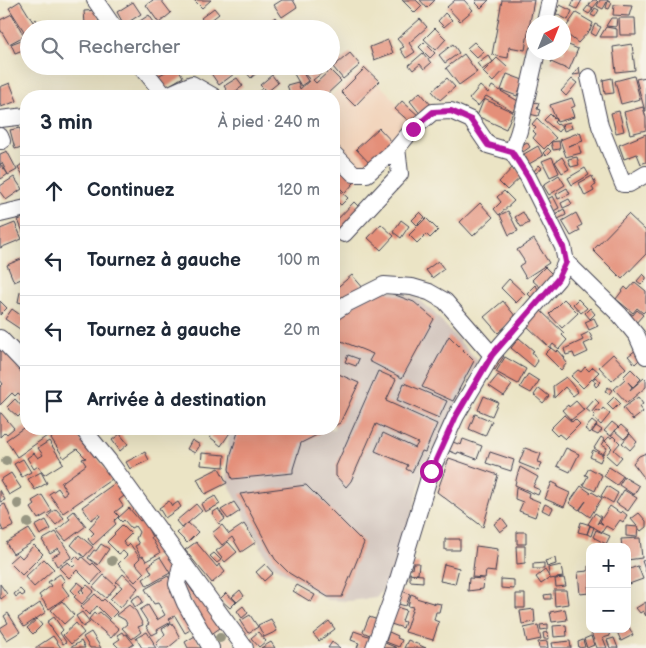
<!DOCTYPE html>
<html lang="fr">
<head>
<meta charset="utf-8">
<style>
  body { margin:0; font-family:"Balsamiq Sans",sans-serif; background:#f2f2f3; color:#1f2937 }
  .controls { position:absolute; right:15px; bottom:15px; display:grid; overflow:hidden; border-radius:10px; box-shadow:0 5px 20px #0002 }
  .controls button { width:45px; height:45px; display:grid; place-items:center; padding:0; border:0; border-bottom:1px solid #e0e1e3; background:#fff; color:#1f2937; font:25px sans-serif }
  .compass { position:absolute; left:526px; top:15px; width:45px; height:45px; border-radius:50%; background:#fff; box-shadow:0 5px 20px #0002; rotate:43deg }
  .stop { position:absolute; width:15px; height:15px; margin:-11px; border:4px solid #b5179e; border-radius:50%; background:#fff }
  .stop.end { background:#b5179e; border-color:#fff; box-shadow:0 1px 5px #0008 }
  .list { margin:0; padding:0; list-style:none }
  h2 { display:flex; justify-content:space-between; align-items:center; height:65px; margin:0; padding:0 20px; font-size:21px }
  h2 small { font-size:16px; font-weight:400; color:#747a83 }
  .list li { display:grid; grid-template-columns:32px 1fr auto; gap:15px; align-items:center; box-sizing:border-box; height:70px; padding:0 20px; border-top:1px solid #e0e1e3 }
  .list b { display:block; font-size:19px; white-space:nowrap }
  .list em { font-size:16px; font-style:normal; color:#747a83 }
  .icon { flex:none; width:28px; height:28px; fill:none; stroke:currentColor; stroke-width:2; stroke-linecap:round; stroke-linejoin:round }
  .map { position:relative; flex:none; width:646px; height:648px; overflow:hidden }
  .search { position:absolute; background:#fff; box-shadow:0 5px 20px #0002; left:20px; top:20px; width:320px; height:55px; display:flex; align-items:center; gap:12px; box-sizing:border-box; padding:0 18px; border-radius:28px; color:#747a83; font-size:19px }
  .panel { position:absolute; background:#fff; box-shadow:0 5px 20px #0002; left:20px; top:90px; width:320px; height:345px; border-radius:20px }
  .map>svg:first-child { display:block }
  .built { fill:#f2d5bd }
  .industrial { fill:#cfc1ba }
  .building { fill:#e48f79 }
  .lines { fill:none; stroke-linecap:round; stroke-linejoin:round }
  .minor-casing { stroke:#403f50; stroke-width:18 }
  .minor { stroke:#fff; stroke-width:16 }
  .tree { fill:#979682 }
  .route { stroke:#b5179e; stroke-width:6 }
</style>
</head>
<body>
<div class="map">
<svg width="646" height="648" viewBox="0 0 646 648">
  <rect width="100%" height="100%" fill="#f7f3e8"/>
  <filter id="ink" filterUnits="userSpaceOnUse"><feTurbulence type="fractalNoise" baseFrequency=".02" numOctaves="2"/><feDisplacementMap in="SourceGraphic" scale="10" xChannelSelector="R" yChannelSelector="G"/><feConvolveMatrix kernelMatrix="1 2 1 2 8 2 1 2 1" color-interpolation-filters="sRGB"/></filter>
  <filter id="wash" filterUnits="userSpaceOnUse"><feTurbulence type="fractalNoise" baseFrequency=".0096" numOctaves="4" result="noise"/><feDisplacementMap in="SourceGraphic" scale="20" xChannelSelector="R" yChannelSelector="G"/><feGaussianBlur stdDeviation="1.12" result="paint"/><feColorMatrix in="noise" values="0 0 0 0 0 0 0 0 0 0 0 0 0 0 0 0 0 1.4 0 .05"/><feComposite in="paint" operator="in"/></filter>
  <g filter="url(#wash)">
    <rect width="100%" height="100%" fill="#ebe4c5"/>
    <path class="built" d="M362,68L388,93L410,120L390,146L364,169L357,170L334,145V96H331Z
      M229,637L237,648H216L214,643Z"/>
    <path class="industrial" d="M381,287L415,297L434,313L478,361L445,432L425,463L404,543L385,587L376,598L349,601L328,600L269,563L227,481L229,429H334V315Z"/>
    <g id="blocks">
      <path class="building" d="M153,0H161L171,13L159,23L146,5Z
        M194,0H211L202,8Z
        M282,0H293L297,7L282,17L274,5Z
        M402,0H416L422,6L415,13Z
        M420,0H435L427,8Z
        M455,0H464L473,10L460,21L447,7Z
        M477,0H489L481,8L475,2Z
        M502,0H534L525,50L509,47L508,58L492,55Z
        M574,0H582L577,9L571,6Z
        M593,0H596L598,2L593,8L589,5Z
        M600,0H608L603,9L597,6Z
        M20,1L33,22L36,19L42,29H29V39L9,8Z
        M608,1L612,3L609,9L606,8Z
        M133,2L141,14L124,25L117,12Z
        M560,5L572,11L568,20L556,14Z
        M614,5L632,6L629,16L613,15Z
        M588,6L593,9L589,14L584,11Z
        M214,8L219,14L206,24L201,18Z
        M595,8L599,10L595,17L591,15Z
        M98,10L99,23L85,24L84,11Z
        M445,13L452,20L444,27L438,21Z
        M576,13L593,23L590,30L578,43L564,32V30Z
        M12,14L24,36L9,44L0,29V20Z
        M149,15L156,25L150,29H128Z
        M275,17L285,29H269L266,25Z
        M611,18H617L616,27L606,26Z
        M619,18H635L636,35H620Z
        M420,19L427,27L409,43L415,52L406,58L400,49L404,47L397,39Z
        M224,20L229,29H215L213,25Z
        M255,20L264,29H247Z
        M595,24L601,27L596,36L591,33Z
        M54,27H73V29H54Z
        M606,27L617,29V37H600Z
        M435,28L446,39L436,50L424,39Z
        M24,39L28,48L15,53L11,44Z
        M388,40L393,53L374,60L370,47Z
        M424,42L435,53L430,58L419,47Z
        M474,42L484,52L477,58L467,48Z
        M564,43L578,49L569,70L551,62L557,52H564Z
        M453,44L459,53L445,63L439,55Z
        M632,44L635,70L616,72L613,47Z
        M350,53L360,65L343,79L333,67Z
        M423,53L431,63L424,69L420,64L413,70L409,65Z
        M464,54L477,72L459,85L446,68Z
        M488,55L493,62L482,70L477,63Z
        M497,58L507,67L493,82L483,72Z
        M166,66H177L183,77L163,89L156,77L169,70Z
        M218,66H228L234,74L219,85L210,72Z
        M250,66H258L261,69L251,78L245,71Z
        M309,66H331L313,80L316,83L330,70L341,81L325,96H306L301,91L302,96H291L287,85L298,82L300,89L310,80L302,71Z
        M579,67L580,74L573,75Z
        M365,68L379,81L355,106L341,92Z
        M301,70L308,81L301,86L294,74Z
        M507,74L523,80L517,96L501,90Z
        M272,75L278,83L267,92L260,85Z
        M634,76L640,99L621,104L615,81Z
        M646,77V111H645L636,79Z
        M237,78L243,86L230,95L224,86Z
        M447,78L455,87L440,100L432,91Z
        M612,78L614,93L605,94L603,80Z
        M572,79L577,83L566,96L561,91Z
        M10,83L17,101L1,107L0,103V87Z
        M480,86L488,93L492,86L518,101L513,111L486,96L478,106L469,99Z
        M261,90L264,95L253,96L252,95Z
        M420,92L432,106L421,115L410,101Z
        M572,98L575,106L571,108L574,117L557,122L550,105Z
        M484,99L513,112L506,129L477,116Z
        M402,101L419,116L412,124L395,109Z
        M528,101L539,103L537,109L540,110L538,116L525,113Z
        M643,107L646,118V130L630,134L624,112Z
        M619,111L624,131L616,133L611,113Z
        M550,114L556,120L554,122L557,125L558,124L562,127L558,132L544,120Z
        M537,118L556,138L551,142L559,141L560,149L553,150L551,142L544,149L533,138L536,134L533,131L536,128L532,124Z
        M570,122L572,128L564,131L562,124Z
        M20,128L25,146L15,149L10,130Z
        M379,128L395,145L372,166L356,149Z
        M580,132L583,141L568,146L578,143L581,153L566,157L560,140Z
        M646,134V162L641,164L637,154L624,159L619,145Z
        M527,142L530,147L523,152L520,146Z
        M538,146L543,156L529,164L524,154Z
        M548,148L551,151L546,156L543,153Z
        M334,150L348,163L334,180Z
        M7,151L17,170L8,175L2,163L0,164L8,174L1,179L0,177V154Z
        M552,157L559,173L550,177L542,161Z
        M562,157L569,169L562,173L555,162Z
        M577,157L579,165L571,167L568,159Z
        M26,161V180L18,167Z
        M350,163L362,174L345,193L334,182Z
        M539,165L542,168L536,173L534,171Z
        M514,166L523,175L507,190L499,182Z
        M585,168L589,175L572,185L568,178Z
        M559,175L565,185L549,195L543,185Z
        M592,176L596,185L592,187L594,191L585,196L579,183Z
        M14,177L22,189L6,200L0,192V186Z
        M334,185L348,198L341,205L334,199L337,196L334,192Z
        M567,188L570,194L558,199L556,194Z
        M504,191L514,201L499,215L494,209L501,202L497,197Z
        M553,196L559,208L550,213L544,201Z
        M569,199L572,204L563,208L561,203Z
        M354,202L362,210L334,239V223Z
        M480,203L493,217L473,236L460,222Z
        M564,209L566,215L554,221L551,216Z
        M508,211L518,231L509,235L500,215Z
        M420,212L425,217L417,225L412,220Z
        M523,212L529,223L521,227L515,217Z
        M576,213L582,225L578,227L580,231L571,236L562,221Z
        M628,214L646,231V254L622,279L593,250Z
        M26,217V239L18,220Z
        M426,218L438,230L430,238L426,234L417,243L409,235Z
        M401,220L409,226L401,238L393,232Z
        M15,223L22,239L0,248V229Z
        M381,224L394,236L381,250L368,238Z
        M534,239L549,263L526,278L519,266L525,262L517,250Z
        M26,257V277L14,282L7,265Z
        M438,261L444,269L432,278L426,270Z
        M545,267L554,276L541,288L532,280Z
        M643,274L646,277V279L641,284L637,281Z
        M352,275L364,289L346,304L334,290Z
        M509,279L525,294L516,303L501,288Z
        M635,282L646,291V310L643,313L637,308L633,313L616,299L625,287L628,290Z
        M535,285L540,291L532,298L527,293Z
        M382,290L414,302L434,319L402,378L369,361L373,354L334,338V316Z
        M20,292L26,294V304L18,302Z
        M564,299L578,313L562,328L549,314Z
        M578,299L587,308L581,313L573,304Z
        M0,301L7,308L0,315Z
        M503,301L516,317L498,333L484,317Z
        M590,308L595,314L590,319L585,313Z
        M12,309L26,319L20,329L5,319Z
        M539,309L564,333L562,335L567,340L559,349L553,344L550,348L525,324Z
        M637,310L643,315L635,324L626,317L630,313L633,315Z
        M594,318L598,326L589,330L585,322Z
        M589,332L593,340L584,344L588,352L575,358L573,353L566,355L564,349L583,340L581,336Z
        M449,336L474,361L453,401L422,387Z
        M519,338L534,351L532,352L538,361L534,367L511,348Z
        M0,346L26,373V406L20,399L23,397L18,393L15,396L12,393L0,405V387L3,384L0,380Z
        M640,347V359L635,364L628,356Z
        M551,348L556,352L558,350L565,358L564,359L567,363L561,370L545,354Z
        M499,353L504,356L495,370L491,368Z
        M613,354L626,368L612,381L599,367Z
        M348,355L359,359L356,366L345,362Z
        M505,357L526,369L518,384L496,372Z
        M585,367L589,371L593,367L599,372L583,388L571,376L578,370L581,372Z
        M631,369L641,379L633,387L628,382L632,387L630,390L644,378L646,380V387L627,403L614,389L625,379L623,377Z
        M378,371L396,379L386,401L437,424L425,452L422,451L412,472L406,469L408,465L375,451L383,433L415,448L418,443L376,424L351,481L346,487L336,476V466Z
        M334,372L359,383L340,423L334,426Z
        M528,374L539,381L531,393L520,387Z
        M498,375L512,385L504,396L489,386Z
        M566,377L578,392L573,396L565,387L554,398L553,386Z
        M595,377L601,382L596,387L594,384L596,382L593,380Z
        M404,383L447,401L439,418L397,400Z
        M608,387L612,390L609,394L605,391Z
        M539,388L549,396L543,403L534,395Z
        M484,396L498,402L492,416L478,410Z
        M614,397L620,403L613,410L607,404Z
        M638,397L643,404L639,407L643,412L633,420L623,408Z
        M15,399L25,410L26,409V417L22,413L18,417L7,407Z
        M595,399L599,403L591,413L586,409Z
        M576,401L584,410L571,420L562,410L568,405L569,407Z
        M603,408L610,414L601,425L593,418L595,415L594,414L597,410L600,412Z
        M0,413H1L14,428L7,434L5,432L0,437Z
        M475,414L492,421L485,436L469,429Z
        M564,415L572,422L575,419L580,424L565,439L559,434L557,436L550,429Z
        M592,421L597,425L590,433L585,429Z
        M612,422L618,427L611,436L604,431Z
        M621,425L630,433L624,439L615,431Z
        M26,426V429H57L17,457L6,440Z
        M596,426L602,430L598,435L592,432Z
        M65,429H74L84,444L95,454L112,479L63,513L49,494L58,488L63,495L67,492L61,483L86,465L82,459L86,458L77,449L64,458L51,438Z
        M216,429H228L231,431L221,446L210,437Z
        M239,429H329L301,443L293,469V473L232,479L229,469L231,454Z
        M120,434L128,444L120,451L112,440Z
        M630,434L637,442L630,450L622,443Z
        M613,436L620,443L614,450L622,457L616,464L606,455L612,448L605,441L609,437L611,438Z
        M601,437L605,440L602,445L607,448L603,454L594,448Z
        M463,439L482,446L477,459L458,452L457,454L447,450L450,441L461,445Z
        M192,440L200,445L195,453L187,449Z
        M49,441L63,463L44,475L38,466L34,469L27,458L34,453L38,458L43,455L38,448Z
        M525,448L541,454L538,462L542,463L539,471L519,463Z
        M566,448L579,454L570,472L557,466Z
        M593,450L603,455L600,462L590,457Z
        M145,452L149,460L130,469L126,462Z
        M490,452L514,460L511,471L486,463Z
        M202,453L225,455L224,467L201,465Z
        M646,453V480L633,463L639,456Z
        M449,458L498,475L483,527L437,492Z
        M23,459L31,472L22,477L14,464Z
        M520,467L538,477L533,487L540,490L538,495L515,485L517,476Z
        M609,467L623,476L617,485L604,476Z
        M219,468L227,483L205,494L197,479Z
        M589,468L602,475L595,491L583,485L588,476L585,475Z
        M41,472L47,483L35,490L28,479Z
        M11,473L21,488L9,495L0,480Z
        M624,477L639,486L634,495L619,485Z
        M552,482L558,485L557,487L570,493L564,507L545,499Z
        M115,483L124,496L119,500L123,506L115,512L119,516L114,521L116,524L93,545L88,539L94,533L89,528L100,516L99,514L91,520L82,507Z
        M306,485L364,543L342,597H328L289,573L275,559L240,494Z
        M581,486L591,493L592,492L602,498L590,517L580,510L586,501L579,510L569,503Z
        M607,486L618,493L613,503L601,496Z
        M516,487L529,493L528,497L540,502L535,517L519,511L523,502L515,499Z
        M0,490L5,500L0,502Z
        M624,490L637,498L628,511L616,503Z
        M42,495L52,511L38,519L31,508L35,505L32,501Z
        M215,496L220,504L205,512L201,504Z
        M169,501L172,506L178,502L181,507L165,518L159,508Z
        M234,502L240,511L228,519L221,510Z
        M5,504L14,526L3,531L0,524V506Z
        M196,504L202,511L182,528L176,521Z
        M545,504L553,508L550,514L542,510Z
        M610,506L620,513L622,511L627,515L623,522L620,520L613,530L606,526L602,532L588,524L595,513L601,517L597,524L599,522L604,525L600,521Z
        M129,508L140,521L143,519L152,537H151L160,553L146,561L143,556L141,557L135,546L139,544L136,539L139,532L135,526L131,528L124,520L122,522L118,518Z
        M56,509L64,518L56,525L48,516Z
        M218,509L225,519L219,524L212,513Z
        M74,511L86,526L66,541L57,530L70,519L68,516Z
        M639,513L646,521V527L641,531L631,519Z
        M502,518L508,526L500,532L494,524Z
        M46,520L51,529L40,535L35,526Z
        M581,522L590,525L587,534L578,532Z
        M188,523L198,532L187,543L177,533Z
        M244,524L256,542L241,552L232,537L222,545L212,533L222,525L229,534Z
        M122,525L131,534L123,542L127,547L130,544L140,558L135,563L144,573L135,582L118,564L127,555L123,551L119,554L107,542L115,534L114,533Z
        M590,526L594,527L591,536L587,534Z
        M626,526L638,527L637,537L626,536Z
        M29,529L36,540L13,554L6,543Z
        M596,530L610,536L606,544L593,537Z
        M56,532L72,557L57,566L52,557L61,552L58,548L50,553L42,540Z
        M517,532H526V544H517Z
        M79,535L93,547L84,557L71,545Z
        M640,538L642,558L627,560V547H622L621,539Z
        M445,539H460V550H445Z
        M196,542L217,567L219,564L225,572L212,583L185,550Z
        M228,542L237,552L225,562L216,551Z
        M101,544L109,549L98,565L88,558L94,550L96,551Z
        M34,545L43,554L22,575L9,562L18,554L22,558Z
        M476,546L498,549L495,572L486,571L485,578L472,577Z
        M516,546H525V563L517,564Z
        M214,553L221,560L217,563L210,556Z
        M76,556L80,560L82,557L91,565L93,563L102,572L91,584L77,570L69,578L59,568L68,562L73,567L76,564L72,560Z
        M160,557L170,573L147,586L143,579L152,573L148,566L154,562L153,561Z
        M555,558L556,564L547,567L545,561Z
        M44,559L54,569L34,587L25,577Z
        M646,560V572L642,561Z
        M413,563H419L418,574L408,573L409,569H412Z
        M544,563V569H533V564Z
        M265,564L273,573L264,581L256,572Z
        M444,564L459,568L455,584L440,581Z
        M561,565L563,577L550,579L548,568Z
        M588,566H590V586H588L589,593L580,594L578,572L588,571Z
        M638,566L643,579L629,584L627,581V570Z
        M545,570L550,578L541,584L536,577Z
        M60,574L65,581L61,584L69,595L49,609L39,595L51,586L48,582Z
        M123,574L138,588L120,608L110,599L122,587L116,582Z
        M410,574L423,575V582L410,581Z
        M104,575L116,586L106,598L93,587Z
        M168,576L197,626L185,633L175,616L169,619L171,622L157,630L158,632L152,635L146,626L149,624L140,610L148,605L157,620L165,615L158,603L154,604L145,589Z
        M469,578L484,579L483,589L468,591Z
        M564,578L566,586L556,587L555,579Z
        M501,579L514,580V589L501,588Z
        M186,581L193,592L200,599L220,628L210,635L181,584Z
        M78,582L84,587L79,591L82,594L84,592L82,590L87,585L94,591L82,604L74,597L76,595L71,590Z
        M0,584L7,594L1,599L0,597Z
        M297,585L315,595L311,602L293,591Z
        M20,589L25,594L22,596L20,594L16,597L14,594Z
        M240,590L244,596L237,602L232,597Z
        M554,590H566L568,604L555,606Z
        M402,591L410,594L406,606L398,604Z
        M226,593L236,602L230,608L220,599Z
        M95,594L102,601L104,599L117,612L110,619L97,606L89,615L81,607Z
        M411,594L416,596V598L436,604V603L441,604L439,612H436L434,620L439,622L433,640L405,632L413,607L408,606Z
        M516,594H525V608H516Z
        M551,594V599H545L544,595Z
        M139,595L143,602L135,607L131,600Z
        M62,601L74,615L64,624L51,610Z
        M646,602V616L643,611L640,613L636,608Z
        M40,603L46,612L24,627L18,618Z
        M129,605L136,611L143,625L138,627L141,632L132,639L122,628L127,624L125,620L116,615Z
        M243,606L248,613L242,618L237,611Z
        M396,607L406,610L402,621L405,622L403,628L391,624Z
        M534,609L535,622L522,624L520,611Z
        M565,609L567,620L552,622L550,612Z
        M82,612L90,622L83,627L76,616Z
        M100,612L119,629L111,638L89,619L94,613L96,615Z
        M8,613L20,632L7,640L0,630V628L8,623L4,616Z
        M250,615L258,627L248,633L240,621Z
        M54,617L63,630L60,633L66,642L63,644L47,622Z
        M369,617L378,620L372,636L363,632Z
        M37,619L42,625L33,634L27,628Z
        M271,619L277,631L264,637L258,625Z
        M329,621L335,629L319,641L313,634Z
        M76,623L84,633L71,644L63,635Z
        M172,623L180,638L168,648H159L156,644L165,634L162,629Z
        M627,623L633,635L621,641L616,629H627Z
        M548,624V629L541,630L540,625Z
        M538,625L541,639L527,642L524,628Z
        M566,625L567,636L554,637L553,626Z
        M594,629H607L610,636L603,638L607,648H597L590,630Z
        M354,631L371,637L367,648H357L359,643L351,640Z
        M91,632L101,648H90L83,637Z
        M122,632L124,635L126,634L134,644L128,648H119L114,643L120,639L117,635Z
        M147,632L154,643L153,644L156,648H142L136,638Z
        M258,632L266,641L259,647L251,638Z
        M389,632L398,636L397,638L402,640L399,647L386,642Z
        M548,632L549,639H544L543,633Z
        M53,636L61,648H35Z
        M195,636L202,648H188L185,642Z
        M591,636L594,645L587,648L584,639Z
        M614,638L618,648H610L607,640Z
        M408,640L426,648H404Z
        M583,640L585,647L579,648L578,642Z
        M81,641L85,648H70Z
        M547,641L548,648H539L538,642Z
        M570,641L571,648H553L552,643Z
        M271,642L275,648H261Z
        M332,642L340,648H328Z
        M385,643L397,648H383Z"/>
    </g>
  </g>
  <g filter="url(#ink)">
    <use href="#blocks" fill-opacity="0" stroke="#403f50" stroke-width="1"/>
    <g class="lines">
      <defs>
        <path id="minor" d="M95,0L115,29
          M545,22L550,0
          M141,66L165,96L192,84L213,96
          M589,77L600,126L623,184H629L646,174
          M0,119L26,116
          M0,136L2,141H0
          M334,154L354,174H367L397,148
          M0,214L26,208
          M344,234L400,174L397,148L413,129L433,112L451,111L471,120L488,145L512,152
          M566,262L620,315L637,336L646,356
          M334,312L348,303L384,285L412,287L429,292L445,301L492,355
          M0,338L26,365
          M83,429L109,461L245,648
          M182,561L177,584L185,603L211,648
          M374,648L393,596L431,471L456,416L492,355L558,279L566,262L563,247L528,177L512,152L519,131L537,52"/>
      </defs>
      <use href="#minor" class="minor-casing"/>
      <use href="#minor" class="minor"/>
    </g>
    <g class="tree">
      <circle cx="6" cy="461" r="5"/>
      <circle cx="18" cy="504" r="5"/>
      <circle cx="28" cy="523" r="5"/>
      <circle cx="112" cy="561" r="5"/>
      <circle cx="220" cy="638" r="5"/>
    </g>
  </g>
  <g class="lines" filter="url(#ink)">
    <path class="route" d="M413,129L433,112L451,111L471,120L488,145L512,152L528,177L563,247L566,262L558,279L492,355L456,416L431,471"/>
  </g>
</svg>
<div class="controls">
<button>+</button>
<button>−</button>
</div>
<svg class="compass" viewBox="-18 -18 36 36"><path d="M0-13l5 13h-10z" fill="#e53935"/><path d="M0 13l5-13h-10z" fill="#747a83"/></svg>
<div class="stop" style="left:431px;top:471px"></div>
<div class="stop end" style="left:413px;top:129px"></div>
<div class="search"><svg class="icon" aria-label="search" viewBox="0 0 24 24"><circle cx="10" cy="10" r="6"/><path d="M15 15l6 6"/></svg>Rechercher</div>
<section class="panel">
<h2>3 min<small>À pied · 240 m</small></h2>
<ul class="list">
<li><svg class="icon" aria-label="ahead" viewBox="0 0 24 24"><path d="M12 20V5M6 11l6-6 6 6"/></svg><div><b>Continuez</b></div><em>120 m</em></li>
<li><svg class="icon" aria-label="left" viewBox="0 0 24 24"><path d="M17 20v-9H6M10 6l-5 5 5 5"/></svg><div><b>Tournez à gauche</b></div><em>100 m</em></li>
<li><svg class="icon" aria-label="left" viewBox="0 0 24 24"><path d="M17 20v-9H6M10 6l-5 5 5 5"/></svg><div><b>Tournez à gauche</b></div><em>20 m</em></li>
<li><svg class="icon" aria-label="arrive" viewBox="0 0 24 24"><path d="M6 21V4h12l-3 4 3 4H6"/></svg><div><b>Arrivée à destination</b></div></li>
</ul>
</section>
</div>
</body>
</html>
